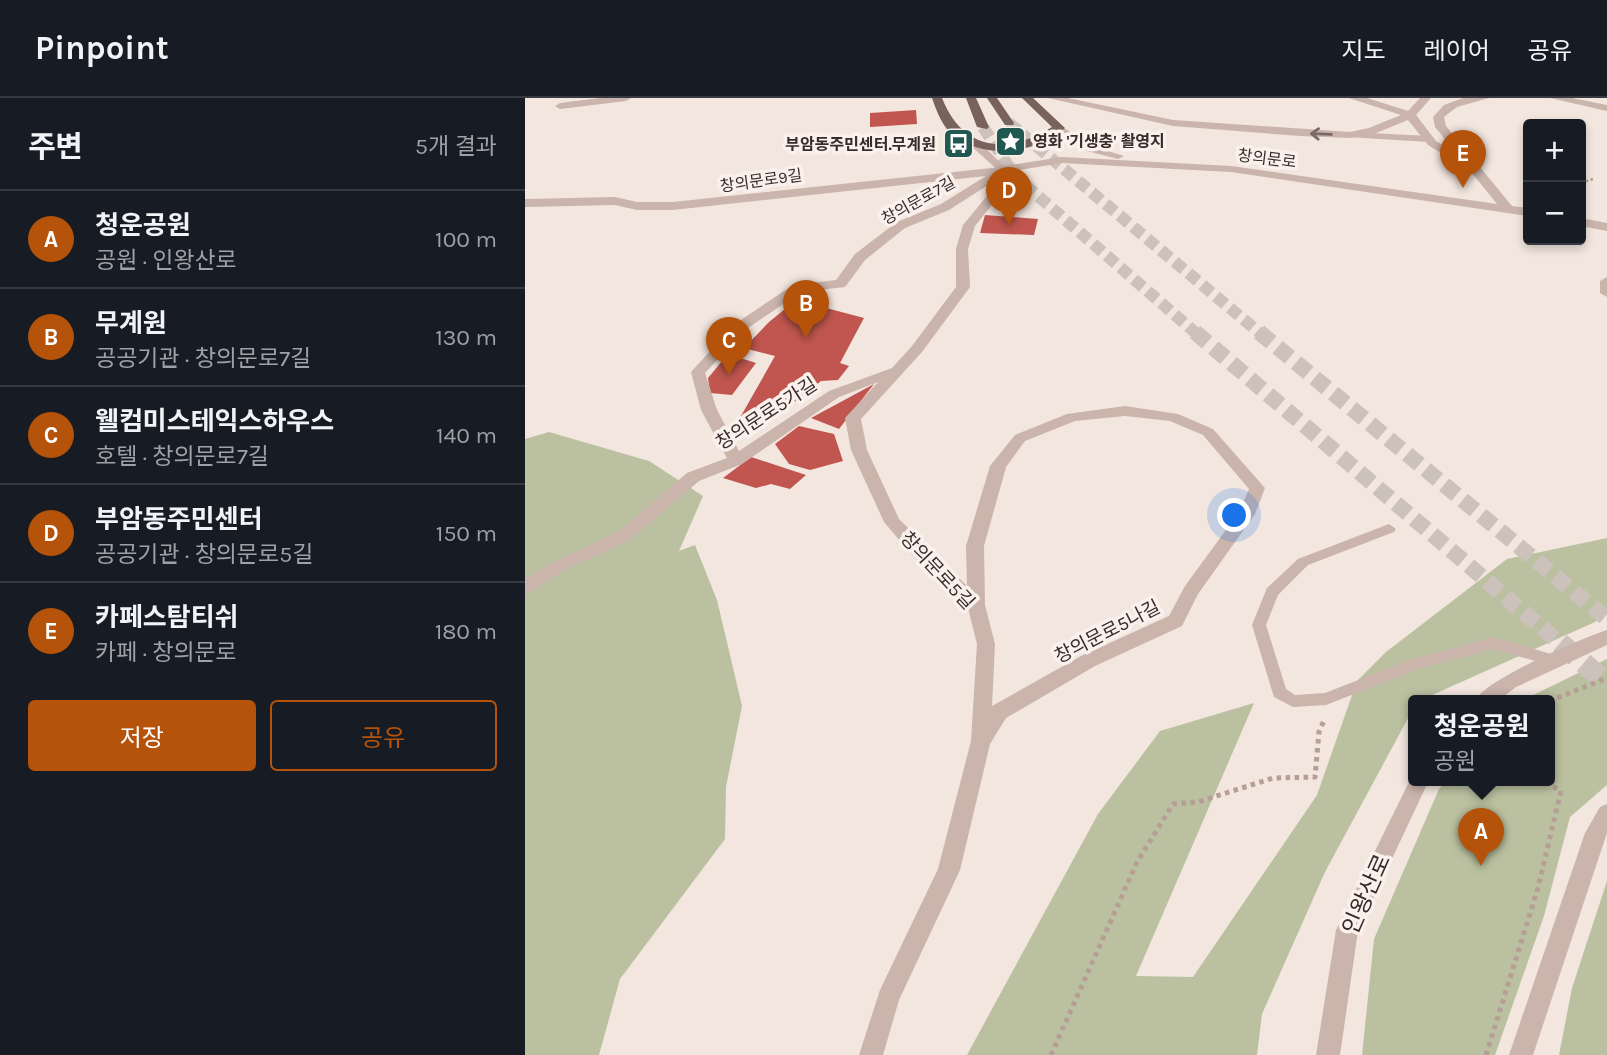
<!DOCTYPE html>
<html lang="ko">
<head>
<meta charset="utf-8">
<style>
  body { margin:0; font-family:Karla,"Noto Sans KR",sans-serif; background:#242831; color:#f1f3f6 }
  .controls { position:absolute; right:21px; top:21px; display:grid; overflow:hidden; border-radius:7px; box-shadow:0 4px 10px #0003 }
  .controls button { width:63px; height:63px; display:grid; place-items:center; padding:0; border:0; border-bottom:2px solid #363941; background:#171b24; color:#f1f3f6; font:35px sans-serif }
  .you { position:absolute; left:710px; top:418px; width:24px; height:24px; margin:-18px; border:5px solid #fff; border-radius:50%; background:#1a73e8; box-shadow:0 0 0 10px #1a73e833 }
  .badge { display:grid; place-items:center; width:46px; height:46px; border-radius:50%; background:#b45309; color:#fff; font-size:23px; font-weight:700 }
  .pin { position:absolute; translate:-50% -58px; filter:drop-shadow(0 2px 4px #0008) }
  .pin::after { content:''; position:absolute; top:37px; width:24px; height:21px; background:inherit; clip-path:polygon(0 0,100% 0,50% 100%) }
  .popup { position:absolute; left:883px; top:597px; width:147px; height:91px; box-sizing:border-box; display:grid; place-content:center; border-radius:7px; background:#171b24; filter:drop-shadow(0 2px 5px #0005); font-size:23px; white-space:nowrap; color:#9ea1a6 }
  .popup b { font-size:26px; color:#f1f3f6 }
  .popup::after { content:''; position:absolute; left:50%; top:100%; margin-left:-14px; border:14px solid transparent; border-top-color:#171b24 }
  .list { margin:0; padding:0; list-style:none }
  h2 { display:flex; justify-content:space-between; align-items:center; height:91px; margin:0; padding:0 28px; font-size:30px }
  h2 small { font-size:23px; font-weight:400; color:#9ea1a6 }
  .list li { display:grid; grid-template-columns:46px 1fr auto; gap:21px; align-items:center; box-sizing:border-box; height:98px; padding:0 28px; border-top:2px solid #363941 }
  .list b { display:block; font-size:26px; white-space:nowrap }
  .list p { margin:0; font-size:23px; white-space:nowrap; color:#9ea1a6 }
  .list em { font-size:23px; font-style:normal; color:#9ea1a6 }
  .actions { display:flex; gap:14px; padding:21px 28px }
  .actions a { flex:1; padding:16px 0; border:2px solid #b45309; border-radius:7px; text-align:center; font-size:24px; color:#b45309 }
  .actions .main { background:#b45309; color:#fff }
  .map { position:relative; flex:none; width:1082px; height:957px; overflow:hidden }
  header { display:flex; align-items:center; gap:42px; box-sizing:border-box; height:98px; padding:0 35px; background:#171b24; border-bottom:2px solid #363941 }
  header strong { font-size:33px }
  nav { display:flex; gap:38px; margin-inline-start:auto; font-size:24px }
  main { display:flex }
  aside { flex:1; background:#171b24 }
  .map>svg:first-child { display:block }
  .green { fill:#bbc1a0 }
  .building { fill:#c0564f }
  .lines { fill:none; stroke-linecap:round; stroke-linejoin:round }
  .primary-tunnel-far2 { stroke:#cdc1bb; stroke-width:12; stroke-dasharray:12 6; stroke-linecap:butt }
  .primary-tunnel-far1 { stroke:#cdc1bb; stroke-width:16; stroke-dasharray:16 8; stroke-linecap:butt }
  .primary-tunnel { stroke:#cdc1bb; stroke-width:21; stroke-dasharray:21 10; stroke-linecap:butt }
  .path-far1 { stroke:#b69e96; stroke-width:2.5; stroke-dasharray:2.5 2.5; stroke-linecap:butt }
  .path { stroke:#b69e96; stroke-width:5; stroke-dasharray:4.5 4.5; stroke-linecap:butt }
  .service { fill:#cab4ac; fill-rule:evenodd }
  .minor { fill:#cab4ac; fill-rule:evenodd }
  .tertiary { fill:#cab4ac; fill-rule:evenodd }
  .primary { fill:#79615c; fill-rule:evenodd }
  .oneway { stroke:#7a6964 }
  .labels { text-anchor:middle; stroke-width:7; stroke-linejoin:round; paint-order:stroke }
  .far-poi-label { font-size:16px; font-weight:bold; fill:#382c2a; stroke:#faf1ec; text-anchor:start }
  .far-street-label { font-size:16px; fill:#382c2a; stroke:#faf1ec }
  .street-label { font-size:19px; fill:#382c2a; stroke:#faf1ec }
  .near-street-label { font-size:23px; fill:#382c2a; stroke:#faf1ec }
</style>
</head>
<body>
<header>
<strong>Pinpoint</strong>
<nav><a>지도</a><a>레이어</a><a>공유</a></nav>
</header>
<main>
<aside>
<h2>주변<small>5개 결과</small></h2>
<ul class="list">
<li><span class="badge">A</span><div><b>청운공원</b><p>공원 · 인왕산로</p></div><em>100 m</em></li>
<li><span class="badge">B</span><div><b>무계원</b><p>공공기관 · 창의문로7길</p></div><em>130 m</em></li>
<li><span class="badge">C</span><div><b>웰컴미스테익스하우스</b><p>호텔 · 창의문로7길</p></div><em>140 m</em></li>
<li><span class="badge">D</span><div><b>부암동주민센터</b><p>공공기관 · 창의문로5길</p></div><em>150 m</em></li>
<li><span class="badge">E</span><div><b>카페스탐티쉬</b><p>카페 · 창의문로</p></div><em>180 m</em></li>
</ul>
<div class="actions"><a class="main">저장</a><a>공유</a></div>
</aside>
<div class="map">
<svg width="1082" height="957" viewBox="0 0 1082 957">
  <rect width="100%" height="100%" fill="#f2e6df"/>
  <path class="green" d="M24,334L124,363L178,398L154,453L170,447L192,502L217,608L201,689L200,741L95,881L74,957H0V341Z
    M1082,440V515L1070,524L896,602H888V611L800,774L737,916L732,957H442L573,716L635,633L729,605L611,878L668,879L792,697L832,583L861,554L982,461Z
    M1082,561V687L1045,719L1019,818L970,957H837L849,841L914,691L922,682H1024V602H998Z
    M1082,783V957H1034L1047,890Z"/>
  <path class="building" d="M391,12L392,26L345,29V15Z
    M460,117L513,121L509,137L455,135Z
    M271,202L339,220L315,265L324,268L313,282L296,283L230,335L212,325L250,258L219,250L244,224Z
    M203,256L231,265L207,297L185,295L183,280Z
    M349,286L314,331L286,320Z
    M274,328L309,336L318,363L285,372L264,366L250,346Z
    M226,359L281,377L265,391L246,386L231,390L198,380Z"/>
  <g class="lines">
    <path class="primary-tunnel-far2" d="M484,25L736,236
      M458,29L490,78L672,236"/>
    <path class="primary-tunnel-far1" d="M670,234L1037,547
      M734,234L1082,521"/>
    <path class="primary-tunnel" d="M1035,545L1082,585"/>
    <path class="path-far1" d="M1056,85L1068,81"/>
    <path class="path" d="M1024,603L1082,580
      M526,957L612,764L648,706L673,704L748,680L790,679L794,634L800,620
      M961,957L1013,790L1036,693L1016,682"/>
    <path class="service" d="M825,34L904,38L908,41L904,44L822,39V35Z
      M864,426L871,431L869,434L783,467L753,497L741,527L761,591L770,597L800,595L885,562L968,539L1036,559L1038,563L1036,567L1031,569L968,551L893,571L801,607L768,609L749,599L727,527L742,490L773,461Z"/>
    <path class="minor" d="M75,0H106L101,3L35,11L30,8L35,5Z
      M523,0H543L648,22L825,34L844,30L876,17L824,0H842L883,13L895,0H906L891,17L911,43L955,71L945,73L903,47L883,22L851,35L825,40L775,38L648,28Z
      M476,69L482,72L483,87L450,128L443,151L445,189L397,254L336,321L342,352L374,421L442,488L441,448L465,368L490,337L542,316L600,308L653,316L688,331L740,390L730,416L673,496L657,528L570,568L481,620L465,646L435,772L374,902L358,957H334L355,892L413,771L446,643L452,546L443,510L387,457L359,424L326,352L320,320L353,284L314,299L217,366L174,383L105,442L40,472L0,497V482L28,464L93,434L162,375L202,360L176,312L166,274L210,226L268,187L311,182L330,156L372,124L416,106L461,78L148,112H112L90,107L0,109V101L90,99L112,104H148ZM471,82V87L438,127L431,151V189L387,248L367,270L304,293L214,353L192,312L180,275L220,232L276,194L320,189L340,162L380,130L424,112ZM600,318L645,323L678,337L724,391L714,414L660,488L644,518L556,558L467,608L470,546L460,507L459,448L481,369L500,343L550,323Z
      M1082,706V735L1008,957H984L1060,735L1075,709Z"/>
    <path class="tertiary" d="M938,0H964L932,9L919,19L921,28L987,108L1003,110V118L706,74L537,65L476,75L445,47L455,45L479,68L537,59L706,68L972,106L910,29L908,19L919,7Z
      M1025,0H1047L1082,7V13Z
      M534,27L570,49L599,58L593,61L562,53L530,32L528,30Z
      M1056,120L1082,125V133L1056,128Z
      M1082,179V199L1075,195V183Z
      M1082,532V547L991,589L974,602H950C962,581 1057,540 1082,532Z
      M888,676V682H904L833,833L815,957H791L811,832Z"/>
    <path class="primary" d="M407,0H417C438,53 482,57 527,29L497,0H508L540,30C512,56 458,62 428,37C417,28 412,14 407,0Z
      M441,0H451L464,29L462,31L452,29Z
      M462,0H472L489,25L488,27H480Z"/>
  </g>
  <defs><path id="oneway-shaft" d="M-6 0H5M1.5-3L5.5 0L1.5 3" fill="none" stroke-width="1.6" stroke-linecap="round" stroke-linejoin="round" transform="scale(1.75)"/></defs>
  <use class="oneway" href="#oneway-shaft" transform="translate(796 36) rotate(-178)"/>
  <defs>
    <symbol id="sight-square" viewBox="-11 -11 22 22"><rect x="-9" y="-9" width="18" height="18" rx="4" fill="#215852" stroke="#faf1ec"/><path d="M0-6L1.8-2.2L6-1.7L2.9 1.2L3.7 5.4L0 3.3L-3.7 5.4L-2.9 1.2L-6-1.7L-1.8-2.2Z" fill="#fff"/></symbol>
    <symbol id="bus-square" viewBox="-11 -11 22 22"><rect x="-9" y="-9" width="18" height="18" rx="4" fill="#215852" stroke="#faf1ec"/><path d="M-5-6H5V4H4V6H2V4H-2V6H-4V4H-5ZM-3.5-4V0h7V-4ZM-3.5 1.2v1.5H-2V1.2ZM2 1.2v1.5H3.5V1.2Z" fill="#fff"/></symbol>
  </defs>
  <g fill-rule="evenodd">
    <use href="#sight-square" x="468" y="26" width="35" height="35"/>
    <use href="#bus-square" x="416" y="28" width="35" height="35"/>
  </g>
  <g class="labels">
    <g class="far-poi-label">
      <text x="508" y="49">영화 '기생충' 촬영지</text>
      <text x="411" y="52" text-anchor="end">부암동주민센터.무계원</text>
    </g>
    <g class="far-street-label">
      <text transform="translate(742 60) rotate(7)" y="6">창의문로</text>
      <text transform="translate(236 82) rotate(-8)" y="6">창의문로9길</text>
      <text transform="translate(393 102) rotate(-29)" y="6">창의문로7길</text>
    </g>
    <g class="street-label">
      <text transform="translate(241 315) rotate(-33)" y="7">창의문로5가길</text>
      <text transform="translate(413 472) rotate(47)" y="7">창의문로5길</text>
      <text transform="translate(582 533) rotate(-27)" y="7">창의문로5나길</text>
    </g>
    <g class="near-street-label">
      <text transform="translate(841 796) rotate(-66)" y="8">인왕산로</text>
    </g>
  </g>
</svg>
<div class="controls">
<button>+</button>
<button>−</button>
</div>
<div class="you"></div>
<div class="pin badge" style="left:956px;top:768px">A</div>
<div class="popup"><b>청운공원</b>공원</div>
<div class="pin badge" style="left:281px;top:240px">B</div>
<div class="pin badge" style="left:204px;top:277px">C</div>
<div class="pin badge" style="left:484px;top:127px">D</div>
<div class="pin badge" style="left:938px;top:90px">E</div>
</div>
</main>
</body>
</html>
